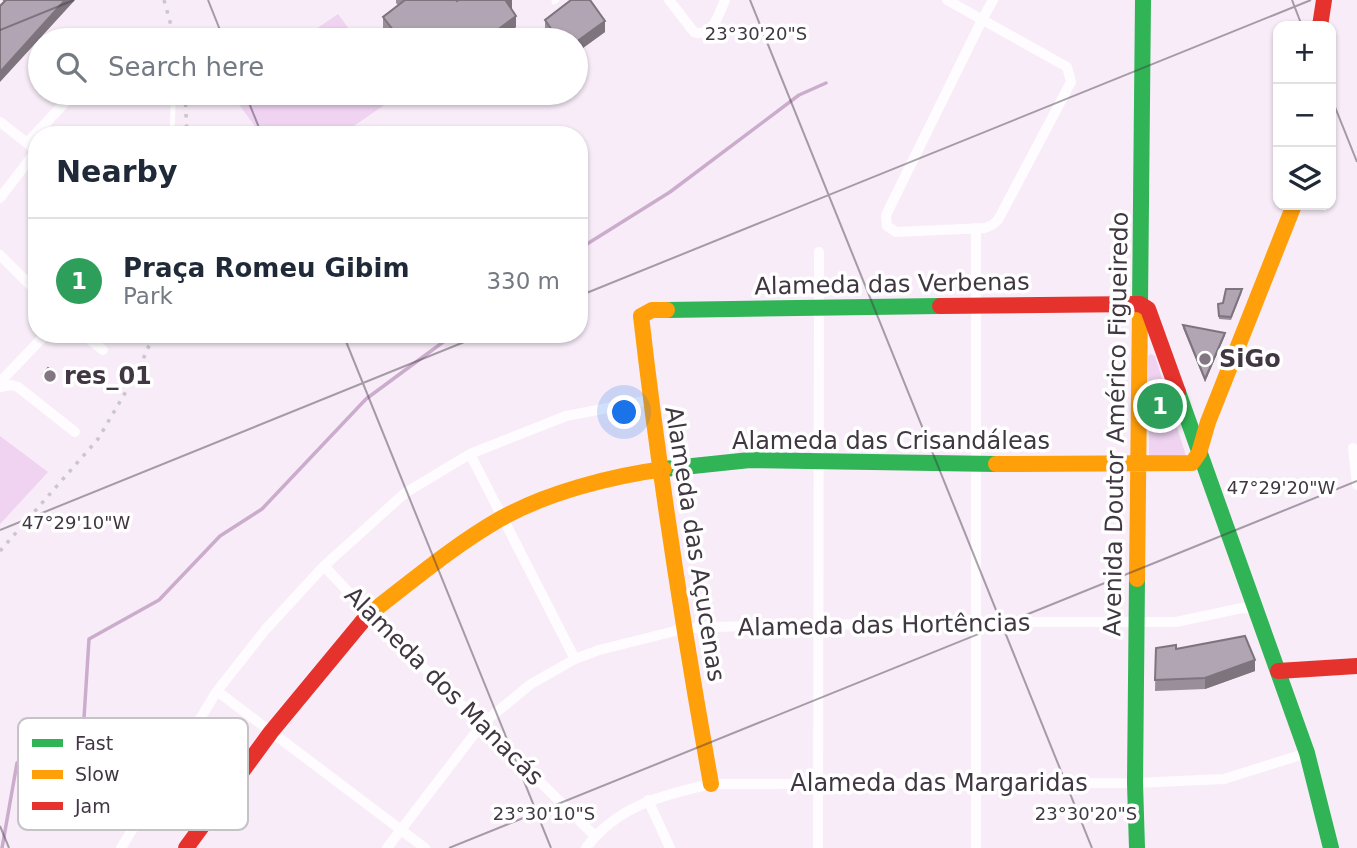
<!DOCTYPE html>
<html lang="en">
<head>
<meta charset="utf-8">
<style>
  body { margin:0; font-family:"DejaVu Sans",sans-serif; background:#f6f6f7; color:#1f2937 }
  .controls { position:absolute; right:21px; top:21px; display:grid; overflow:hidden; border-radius:14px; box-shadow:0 2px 5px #0004 }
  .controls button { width:63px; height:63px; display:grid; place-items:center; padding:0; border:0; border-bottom:2px solid #e0e1e3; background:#fff; color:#1f2937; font:35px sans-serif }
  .you { position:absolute; left:625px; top:413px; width:24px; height:24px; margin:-18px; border:5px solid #fff; border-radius:50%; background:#1a73e8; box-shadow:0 0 0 10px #1a73e833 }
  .badge { display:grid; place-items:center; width:46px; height:46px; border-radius:50%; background:#817682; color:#fff; font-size:23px; font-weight:700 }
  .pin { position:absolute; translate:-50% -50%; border:4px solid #fff; box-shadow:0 2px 7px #0006 }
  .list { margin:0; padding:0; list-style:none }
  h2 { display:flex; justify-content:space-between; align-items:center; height:91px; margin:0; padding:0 28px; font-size:30px }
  h2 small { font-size:23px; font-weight:400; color:#747a83 }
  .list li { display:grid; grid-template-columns:46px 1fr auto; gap:21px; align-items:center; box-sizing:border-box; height:126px; padding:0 28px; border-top:2px solid #e0e1e3 }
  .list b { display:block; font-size:26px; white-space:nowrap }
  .list p { margin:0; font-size:23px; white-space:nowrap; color:#747a83 }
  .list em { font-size:23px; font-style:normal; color:#747a83 }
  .icon { flex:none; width:38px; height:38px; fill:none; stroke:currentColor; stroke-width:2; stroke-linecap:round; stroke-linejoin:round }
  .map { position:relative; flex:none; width:1357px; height:848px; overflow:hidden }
  .search { position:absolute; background:#fff; box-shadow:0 2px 5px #0004; left:28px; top:28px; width:560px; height:77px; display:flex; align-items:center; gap:18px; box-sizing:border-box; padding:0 24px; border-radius:38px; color:#747a83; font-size:26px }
  .panel { position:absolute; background:#fff; box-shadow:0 2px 5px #0004; left:28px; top:126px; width:560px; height:217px; border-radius:28px }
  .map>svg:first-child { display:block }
  .green { fill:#efd3f1 }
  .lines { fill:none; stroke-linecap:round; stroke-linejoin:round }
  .stream { stroke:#ccaccd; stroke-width:3.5 }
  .lane { stroke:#fefcfe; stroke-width:5 }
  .street { stroke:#fefcfe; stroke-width:10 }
  .fast { stroke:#30b455; stroke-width:16 }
  .slow { stroke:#ff9f0a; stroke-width:16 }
  .jam { stroke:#e5322d; stroke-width:16 }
  .rail { stroke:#c9c7c9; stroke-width:3.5; stroke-dasharray:3.5 7; stroke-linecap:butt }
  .wall { fill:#998e9a }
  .shaded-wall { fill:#7d747d }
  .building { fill:#b2a5b3; stroke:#7d747d; stroke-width:2 }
  .ticks { fill:none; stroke:#413742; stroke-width:2; stroke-opacity:0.45 }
  .poi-dot { fill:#817682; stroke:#fff; stroke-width:2.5 }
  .labels { text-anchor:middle; stroke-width:7; stroke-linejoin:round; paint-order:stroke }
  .street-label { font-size:24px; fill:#413742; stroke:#fff }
  .poi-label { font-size:24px; font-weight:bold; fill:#413742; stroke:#fff; text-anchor:start }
  .key { fill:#fff; stroke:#c6c3c6; stroke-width:2 }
  .key-label { font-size:19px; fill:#413742 }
  .ticks-label { font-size:18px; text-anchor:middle; fill:#413742; stroke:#fff; stroke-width:7; stroke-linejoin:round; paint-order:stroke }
</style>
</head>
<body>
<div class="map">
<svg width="1357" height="848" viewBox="0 0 1357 848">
  <rect width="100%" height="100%" fill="#f7ecf8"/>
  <path class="green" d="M338,14L357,40H300Z
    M231,93H395L397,96L341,135H261Z
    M1150,354L1155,356L1186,456L1154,458L1149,455L1148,357Z
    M0,436L48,472L0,524Z"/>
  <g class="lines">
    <path class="stream" d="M579,249L670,192L799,95L826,83
      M2,848L17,763L84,718L89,639L159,600L220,536L262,509L366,399L454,334"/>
    <path class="lane" d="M554,2L557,0
      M172,135L173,105"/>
    <path class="street" d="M669,0L694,32C712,39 719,14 725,0
      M947,0L1067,67L1071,82L998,220L992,225L985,228L896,232L887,226L886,215L983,18L993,0
      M0,122L32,147
      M27,143L74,93
      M0,198L36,151
      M0,255L37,292
      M83,334L103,350
      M0,382L46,334
      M0,387L11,385L18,387L75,432
      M1353,448L1357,485
      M470,454L575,659
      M324,566L369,614L595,836
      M217,691L425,848
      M648,800L670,848
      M121,848L217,691L266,629L324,566L405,493L470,454L566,416L650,400
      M387,848L482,724L531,684L575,659L599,650L683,629L708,627L974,622H1176L1242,608L1252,609L1255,612
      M586,848C617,806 662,795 711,784L1135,783L1224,779L1307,753
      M818,848L819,252
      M976,848V228"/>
    <path class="fast" d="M1140,305L1143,0
      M667,310L940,306
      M1178,392L1307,753L1331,848
      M664,469L750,460L996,464
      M1137,848L1135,783L1137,579"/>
    <path class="slow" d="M667,310H652L641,316C659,473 683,628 711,784
      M996,464L1192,463L1199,453L1208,422L1294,205
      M1137,579L1140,305
      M362,622L369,614C412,581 453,546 500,519C546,493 611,476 664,469"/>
    <path class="jam" d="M1320,26L1324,0
      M940,306L1140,304L1148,309L1178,392
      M1278,671L1357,666
      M186,848L271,732L362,622"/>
    <path class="rail" d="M164,0L175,40
      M185,93L187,135
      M0,551L98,439L138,371L154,334"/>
  </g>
  <path class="wall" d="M396,0H456L457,1L512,0V10L516,27L499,40H392L383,28V17L398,5L396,3Z
    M545,20L605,32L576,53V40H551L545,31Z
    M1242,292L1231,320L1219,319L1218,304L1223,303Z
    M1183,325L1225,335L1205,382L1183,328Z
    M43,374L56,376L50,383L43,376Z
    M1156,648L1176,649L1255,671L1205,689L1155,691Z"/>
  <path class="shaded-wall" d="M65,0H75L0,82V72Z
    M509,0H512V10L506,1Z
    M516,16V27L499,40H484Z
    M605,21V32L576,53V42Z
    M1225,333V335L1205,382V379Z
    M1255,660V671L1205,689V678Z"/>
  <path class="building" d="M4,0H65L0,72V6L5,1Z
    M405,0H456L457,1L458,0H509L506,1L516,16L484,40H401L383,17Z
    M571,0H590L605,21L576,42V40H559L545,20Z
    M1226,289H1242L1231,317L1219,316L1218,304L1223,303Z
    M1183,325L1225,333L1205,379Z
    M48,368L56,373L50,380L43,374Z
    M1245,636L1255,660L1205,678L1155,680L1156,648L1176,645V649Z"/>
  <path class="ticks" d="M208,0L224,40M750,0L1092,848M1292,0L1302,26M0,30L74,0M245,93L262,135M1331,97L1357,162M579,296L1311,0M343,334L551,848M0,530L484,334M0,826L9,848M449,848L1357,481"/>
  <g class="poi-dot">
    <circle cx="1205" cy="359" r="7"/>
    <circle cx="50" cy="376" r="7"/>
  </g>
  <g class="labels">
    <g class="street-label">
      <text transform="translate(892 284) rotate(-1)" y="8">Alameda das Verbenas</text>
      <text transform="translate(1116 424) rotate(-89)" y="8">Avenida Doutor Américo Figueiredo</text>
      <text x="891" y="449">Alameda das Crisandáleas</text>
      <text transform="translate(695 544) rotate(81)" y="8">Alameda das Açucenas</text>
      <text transform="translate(884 625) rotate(-1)" y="8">Alameda das Hortências</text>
      <text transform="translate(444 686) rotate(45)" y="8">Alameda dos Manacás</text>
      <text x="939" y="791">Alameda das Margaridas</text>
    </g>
    <g class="poi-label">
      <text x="1219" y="367">SiGo</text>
      <text x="64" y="384">res_01</text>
    </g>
  </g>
  <rect x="18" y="718" width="230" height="112" rx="10" class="key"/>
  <rect x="32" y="739" width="31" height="8" fill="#30b455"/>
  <rect x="32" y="770" width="31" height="9" fill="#ff9f0a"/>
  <rect x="32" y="802" width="31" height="8" fill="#e5322d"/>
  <g class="key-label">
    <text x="75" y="750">Fast</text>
    <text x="75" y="781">Slow</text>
    <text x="75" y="813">Jam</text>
  </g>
  <g class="ticks-label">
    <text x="756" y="40">23°30'20"S</text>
    <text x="1281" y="494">47°29'20"W</text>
    <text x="76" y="529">47°29'10"W</text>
    <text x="544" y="820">23°30'10"S</text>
    <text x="1086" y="820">23°30'20"S</text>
  </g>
</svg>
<div class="controls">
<button>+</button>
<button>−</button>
<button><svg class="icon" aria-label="layers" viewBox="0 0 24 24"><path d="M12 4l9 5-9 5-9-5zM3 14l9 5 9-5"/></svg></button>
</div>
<div class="you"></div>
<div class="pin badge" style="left:1160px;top:406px;background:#2e9e5b">1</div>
<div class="search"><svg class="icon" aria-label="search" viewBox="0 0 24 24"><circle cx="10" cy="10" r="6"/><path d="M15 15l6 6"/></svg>Search here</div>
<section class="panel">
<h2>Nearby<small></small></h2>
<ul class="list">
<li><span class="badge" style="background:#2e9e5b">1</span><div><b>Praça Romeu Gibim</b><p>Park</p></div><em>330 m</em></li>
</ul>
</section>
</div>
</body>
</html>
